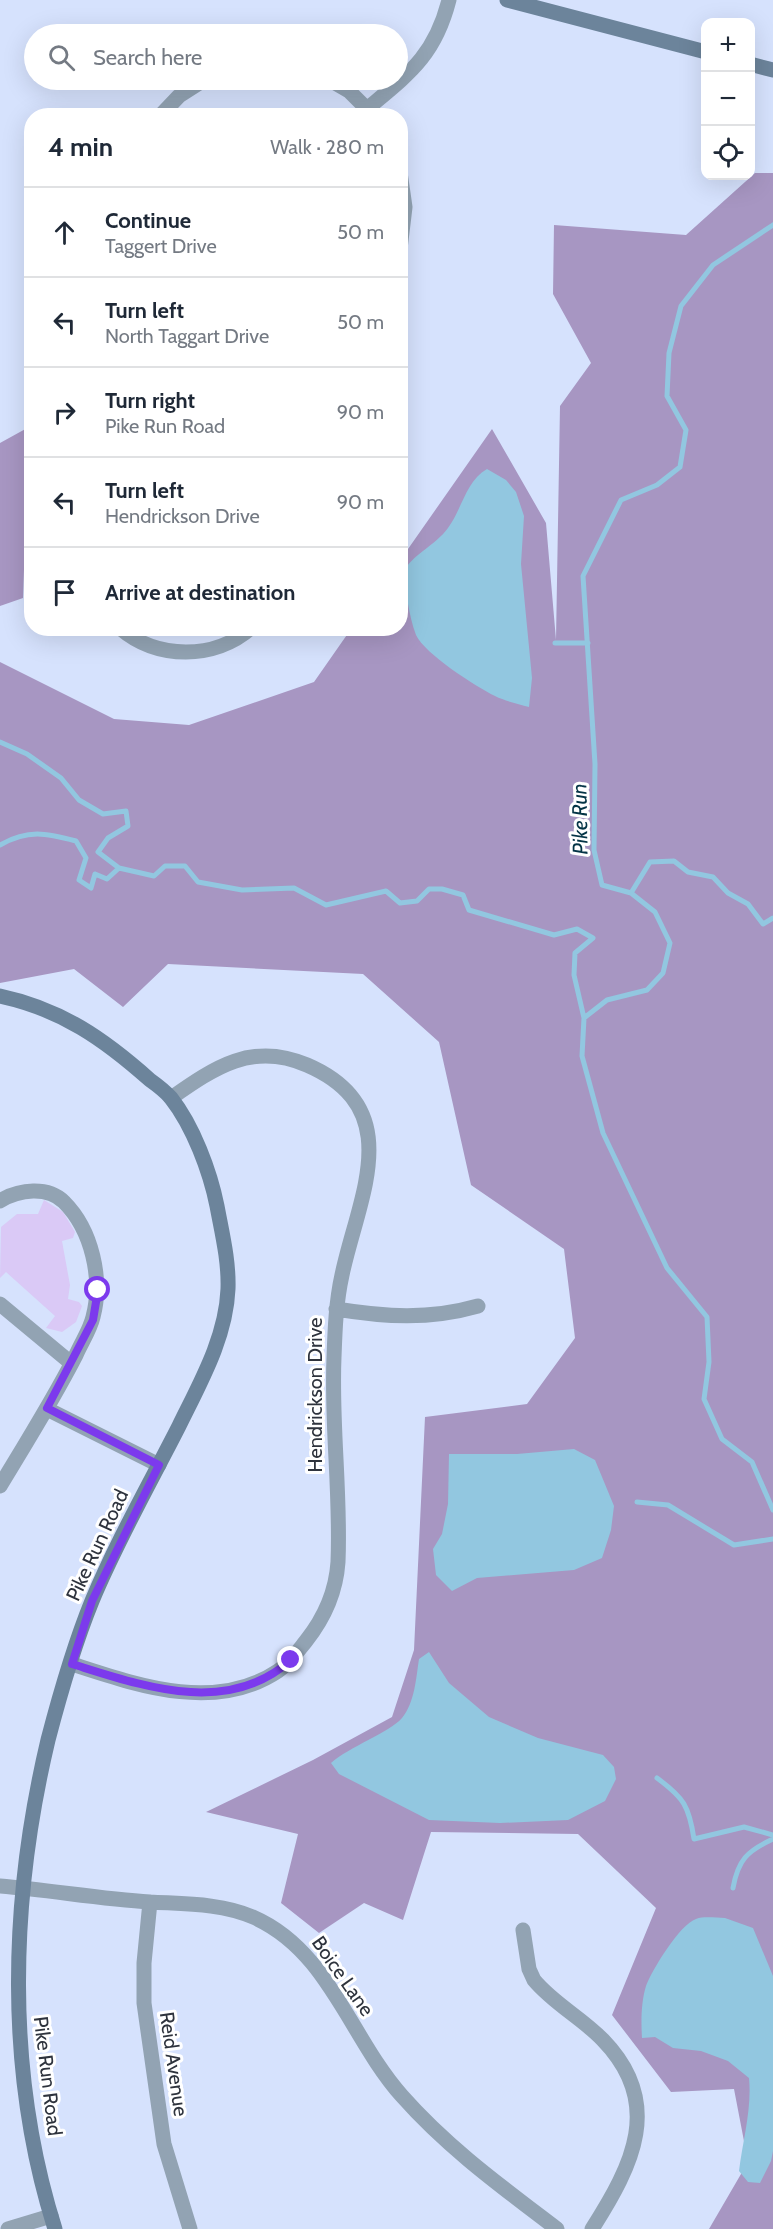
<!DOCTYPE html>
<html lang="en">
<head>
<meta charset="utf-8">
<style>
  body { margin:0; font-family:Cabin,sans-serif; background:#f2f2f3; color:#1f2937 }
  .controls { position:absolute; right:18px; top:18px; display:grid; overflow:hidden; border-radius:12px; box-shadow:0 6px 24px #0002 }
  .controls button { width:54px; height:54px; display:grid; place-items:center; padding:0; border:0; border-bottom:2px solid #e0e1e3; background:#fff; color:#1f2937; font:30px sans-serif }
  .stop { position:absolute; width:18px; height:18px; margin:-14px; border:4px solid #7c3aed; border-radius:50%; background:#fff }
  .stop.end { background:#7c3aed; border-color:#fff; box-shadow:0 2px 6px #0008 }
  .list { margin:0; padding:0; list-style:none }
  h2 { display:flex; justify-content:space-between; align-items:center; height:78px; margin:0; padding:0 24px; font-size:26px }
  h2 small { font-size:20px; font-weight:400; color:#747a83 }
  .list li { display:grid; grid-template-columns:39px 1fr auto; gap:18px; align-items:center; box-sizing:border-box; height:90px; padding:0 24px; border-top:2px solid #e0e1e3 }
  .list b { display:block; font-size:22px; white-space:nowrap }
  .list p { margin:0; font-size:20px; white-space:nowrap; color:#747a83 }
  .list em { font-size:20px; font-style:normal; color:#747a83 }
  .icon { flex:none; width:33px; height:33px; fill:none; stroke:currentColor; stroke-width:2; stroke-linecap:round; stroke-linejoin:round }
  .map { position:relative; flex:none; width:773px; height:2229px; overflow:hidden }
  .search { position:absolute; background:#fff; box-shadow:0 6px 24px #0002; left:24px; top:24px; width:384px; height:66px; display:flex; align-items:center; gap:15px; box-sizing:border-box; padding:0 21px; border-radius:33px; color:#747a83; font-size:22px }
  .panel { position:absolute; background:#fff; box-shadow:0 6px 24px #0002; left:24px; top:108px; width:384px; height:528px; border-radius:24px }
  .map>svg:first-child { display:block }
  .green { fill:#dac9f6 }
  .forest { fill:#a796c2 }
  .water { fill:#92c7e0 }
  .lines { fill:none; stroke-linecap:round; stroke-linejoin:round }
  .stream { stroke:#92c7e0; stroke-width:5 }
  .street { stroke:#92a3b3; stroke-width:15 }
  .secondary { stroke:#6c849b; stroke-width:15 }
  .route { stroke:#7c3aed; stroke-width:8 }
  .labels { text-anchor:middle; stroke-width:6; stroke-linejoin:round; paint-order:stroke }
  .street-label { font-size:20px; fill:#2e333d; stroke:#fff }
  .water-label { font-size:21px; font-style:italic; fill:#043446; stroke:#fff }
</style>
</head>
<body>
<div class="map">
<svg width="773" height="2229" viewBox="0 0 773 2229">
  <rect width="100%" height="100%" fill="#d6e2fd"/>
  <path class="green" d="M44,1200L63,1212L75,1232L73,1238L62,1241L70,1285L68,1299L79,1302L82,1306L76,1322L62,1332L46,1328L55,1316L6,1272L0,1278L1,1227L17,1214H38Z"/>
  <path class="forest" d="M755,173H773V2229H709L748,2162L734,2089L671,2092L612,2015L656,1908L578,1834L431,1832L403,1920L364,1903L319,1933L281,1903L298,1834L206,1812L313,1760L392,1717L414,1650L425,1417L527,1404L575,1338L564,1249L471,1185L439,1042L363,974L168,964L123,1007L74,969L0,983V662L114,719L189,725L314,682L351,629L400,628L401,559L492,429L546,523L556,640L560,406L591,363L553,294L554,225L686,235Z
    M29,427L23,598L0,606V443Z"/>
  <path class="water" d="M487,469L506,480L516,492L524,516L521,564L532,678L529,707C518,704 505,701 495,696C475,686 425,654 416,635C412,625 410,614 408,604C406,595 401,581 404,572C410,556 435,546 448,528C462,509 466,481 487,469Z
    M574,1449L595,1460L614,1506L611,1530L602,1558L574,1570L477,1578L452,1591L436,1575L433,1549L442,1534L448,1504L449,1454H517Z
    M429,1652L449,1683L489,1717L538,1738L603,1755L614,1767L616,1779L605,1801L568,1820L500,1823L429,1820L339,1774L331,1763C349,1747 390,1732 402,1718C415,1702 416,1678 419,1659Z
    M725,1918L753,1928L773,1976V2151L771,2161L760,2183L748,2182L739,2171C743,2139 752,2109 749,2078L728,2061L701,2051L673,2048L655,2037L642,2038C641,2022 641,2002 646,1986C652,1970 680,1924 696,1919C704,1916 716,1918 725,1918Z"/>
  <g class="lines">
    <path class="stream" d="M773,225L713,265L681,306L669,353L667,396L686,430L680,467L657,485L621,500L583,576L595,764L594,850L602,885L631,893L655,912L670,943L663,973L647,990L607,1000L584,1018L582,1056L603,1133L667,1268L707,1317L709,1362L704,1399L722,1439L752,1462L773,1510
      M555,643H588
      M0,742L27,754L61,778L79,800L103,814L126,811L128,826L108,838L98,852L119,868L154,876L165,866H185L198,882L242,890L294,888L326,905L386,891L400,903L417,901L429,889H442L463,895L469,910L554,935L577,929L593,938L575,953L574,975L584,1018
      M0,845C28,829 46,833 76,841L86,858L79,880L91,888L95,874L107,879L119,868
      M631,893L650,862L674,861L688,872L713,877L728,893L748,904L763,924L773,918
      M637,1502L668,1505L734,1545L773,1539
      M657,1778C684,1798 689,1806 694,1839L744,1827L773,1835
      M733,1888C738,1860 747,1851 773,1839"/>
    <path class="street" d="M330,80L349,91L374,116
      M368,108C410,73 435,55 449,0
      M160,116L179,96L204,80
      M400,172L405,207L400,249
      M120,628C157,660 215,660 251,628
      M0,1201C19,1189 48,1186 64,1202C92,1230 103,1279 93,1317C90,1330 81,1343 76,1355C53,1400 26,1443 0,1486
      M0,1304L71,1363
      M336,1309C385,1317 429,1320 478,1306
      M47,1409L159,1465
      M72,1664C137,1685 215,1713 278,1671C290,1663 298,1651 306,1641C325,1617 336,1592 338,1562C341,1493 331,1425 334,1357C335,1329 336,1302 342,1275C358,1198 409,1109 307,1065C252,1041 214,1068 171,1098
      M0,1886C50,1890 100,1899 150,1902C183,1904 221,1903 253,1917C329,1950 350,2038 402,2096C448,2148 502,2187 557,2229
      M150,1902L144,1963V2003L164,2144L190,2229
      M523,1930L529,1969L534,1980C554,2004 582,2018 603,2040C664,2103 633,2165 592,2229
      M8,2229L51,2216"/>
    <path class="secondary" d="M507,0L706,52
      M750,64L773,70
      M0,996C61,1009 104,1039 150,1080C157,1085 165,1091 171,1098C193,1126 210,1171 217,1206C222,1233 229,1261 228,1289C226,1338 200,1383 179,1426C150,1483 117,1541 92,1601C74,1645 60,1694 48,1740C10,1900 5,2071 55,2229"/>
  </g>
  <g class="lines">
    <path class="route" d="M98,1290L93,1320L47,1408L159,1465L92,1601L72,1664C143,1686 227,1717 291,1660"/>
  </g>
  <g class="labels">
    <g class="street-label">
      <text transform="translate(315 1395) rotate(-90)" y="7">Hendrickson Drive</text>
      <text transform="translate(97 1545) rotate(-65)" y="7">Pike Run Road</text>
      <text transform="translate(343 1976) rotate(55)" y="7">Boice Lane</text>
      <text transform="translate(174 2064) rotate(82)" y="7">Reid Avenue</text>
      <text transform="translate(48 2076) rotate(83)" y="7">Pike Run Road</text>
    </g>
    <g class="water-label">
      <text transform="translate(580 819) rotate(-91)" y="7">Pike Run</text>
    </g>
  </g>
</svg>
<div class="controls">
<button>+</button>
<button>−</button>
<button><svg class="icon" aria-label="locate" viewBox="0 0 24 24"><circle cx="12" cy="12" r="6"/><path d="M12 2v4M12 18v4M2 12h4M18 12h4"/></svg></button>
</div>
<div class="stop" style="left:98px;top:1290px"></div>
<div class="stop end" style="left:291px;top:1660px"></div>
<div class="search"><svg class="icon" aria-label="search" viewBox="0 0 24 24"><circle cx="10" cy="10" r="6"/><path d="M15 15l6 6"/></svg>Search here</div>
<section class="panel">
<h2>4 min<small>Walk · 280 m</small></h2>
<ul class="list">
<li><svg class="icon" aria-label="ahead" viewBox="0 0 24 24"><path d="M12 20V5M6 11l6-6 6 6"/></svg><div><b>Continue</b><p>Taggert Drive</p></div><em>50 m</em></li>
<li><svg class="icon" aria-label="left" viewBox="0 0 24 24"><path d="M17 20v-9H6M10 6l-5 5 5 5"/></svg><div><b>Turn left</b><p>North Taggart Drive</p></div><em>50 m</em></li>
<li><svg class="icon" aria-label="right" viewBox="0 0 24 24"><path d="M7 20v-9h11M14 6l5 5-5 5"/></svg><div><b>Turn right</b><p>Pike Run Road</p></div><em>90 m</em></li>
<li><svg class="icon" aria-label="left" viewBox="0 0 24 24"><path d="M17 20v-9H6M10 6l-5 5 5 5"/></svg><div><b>Turn left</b><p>Hendrickson Drive</p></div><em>90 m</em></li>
<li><svg class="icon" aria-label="arrive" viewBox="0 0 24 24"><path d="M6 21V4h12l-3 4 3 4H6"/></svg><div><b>Arrive at destination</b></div></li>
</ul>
</section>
</div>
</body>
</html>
